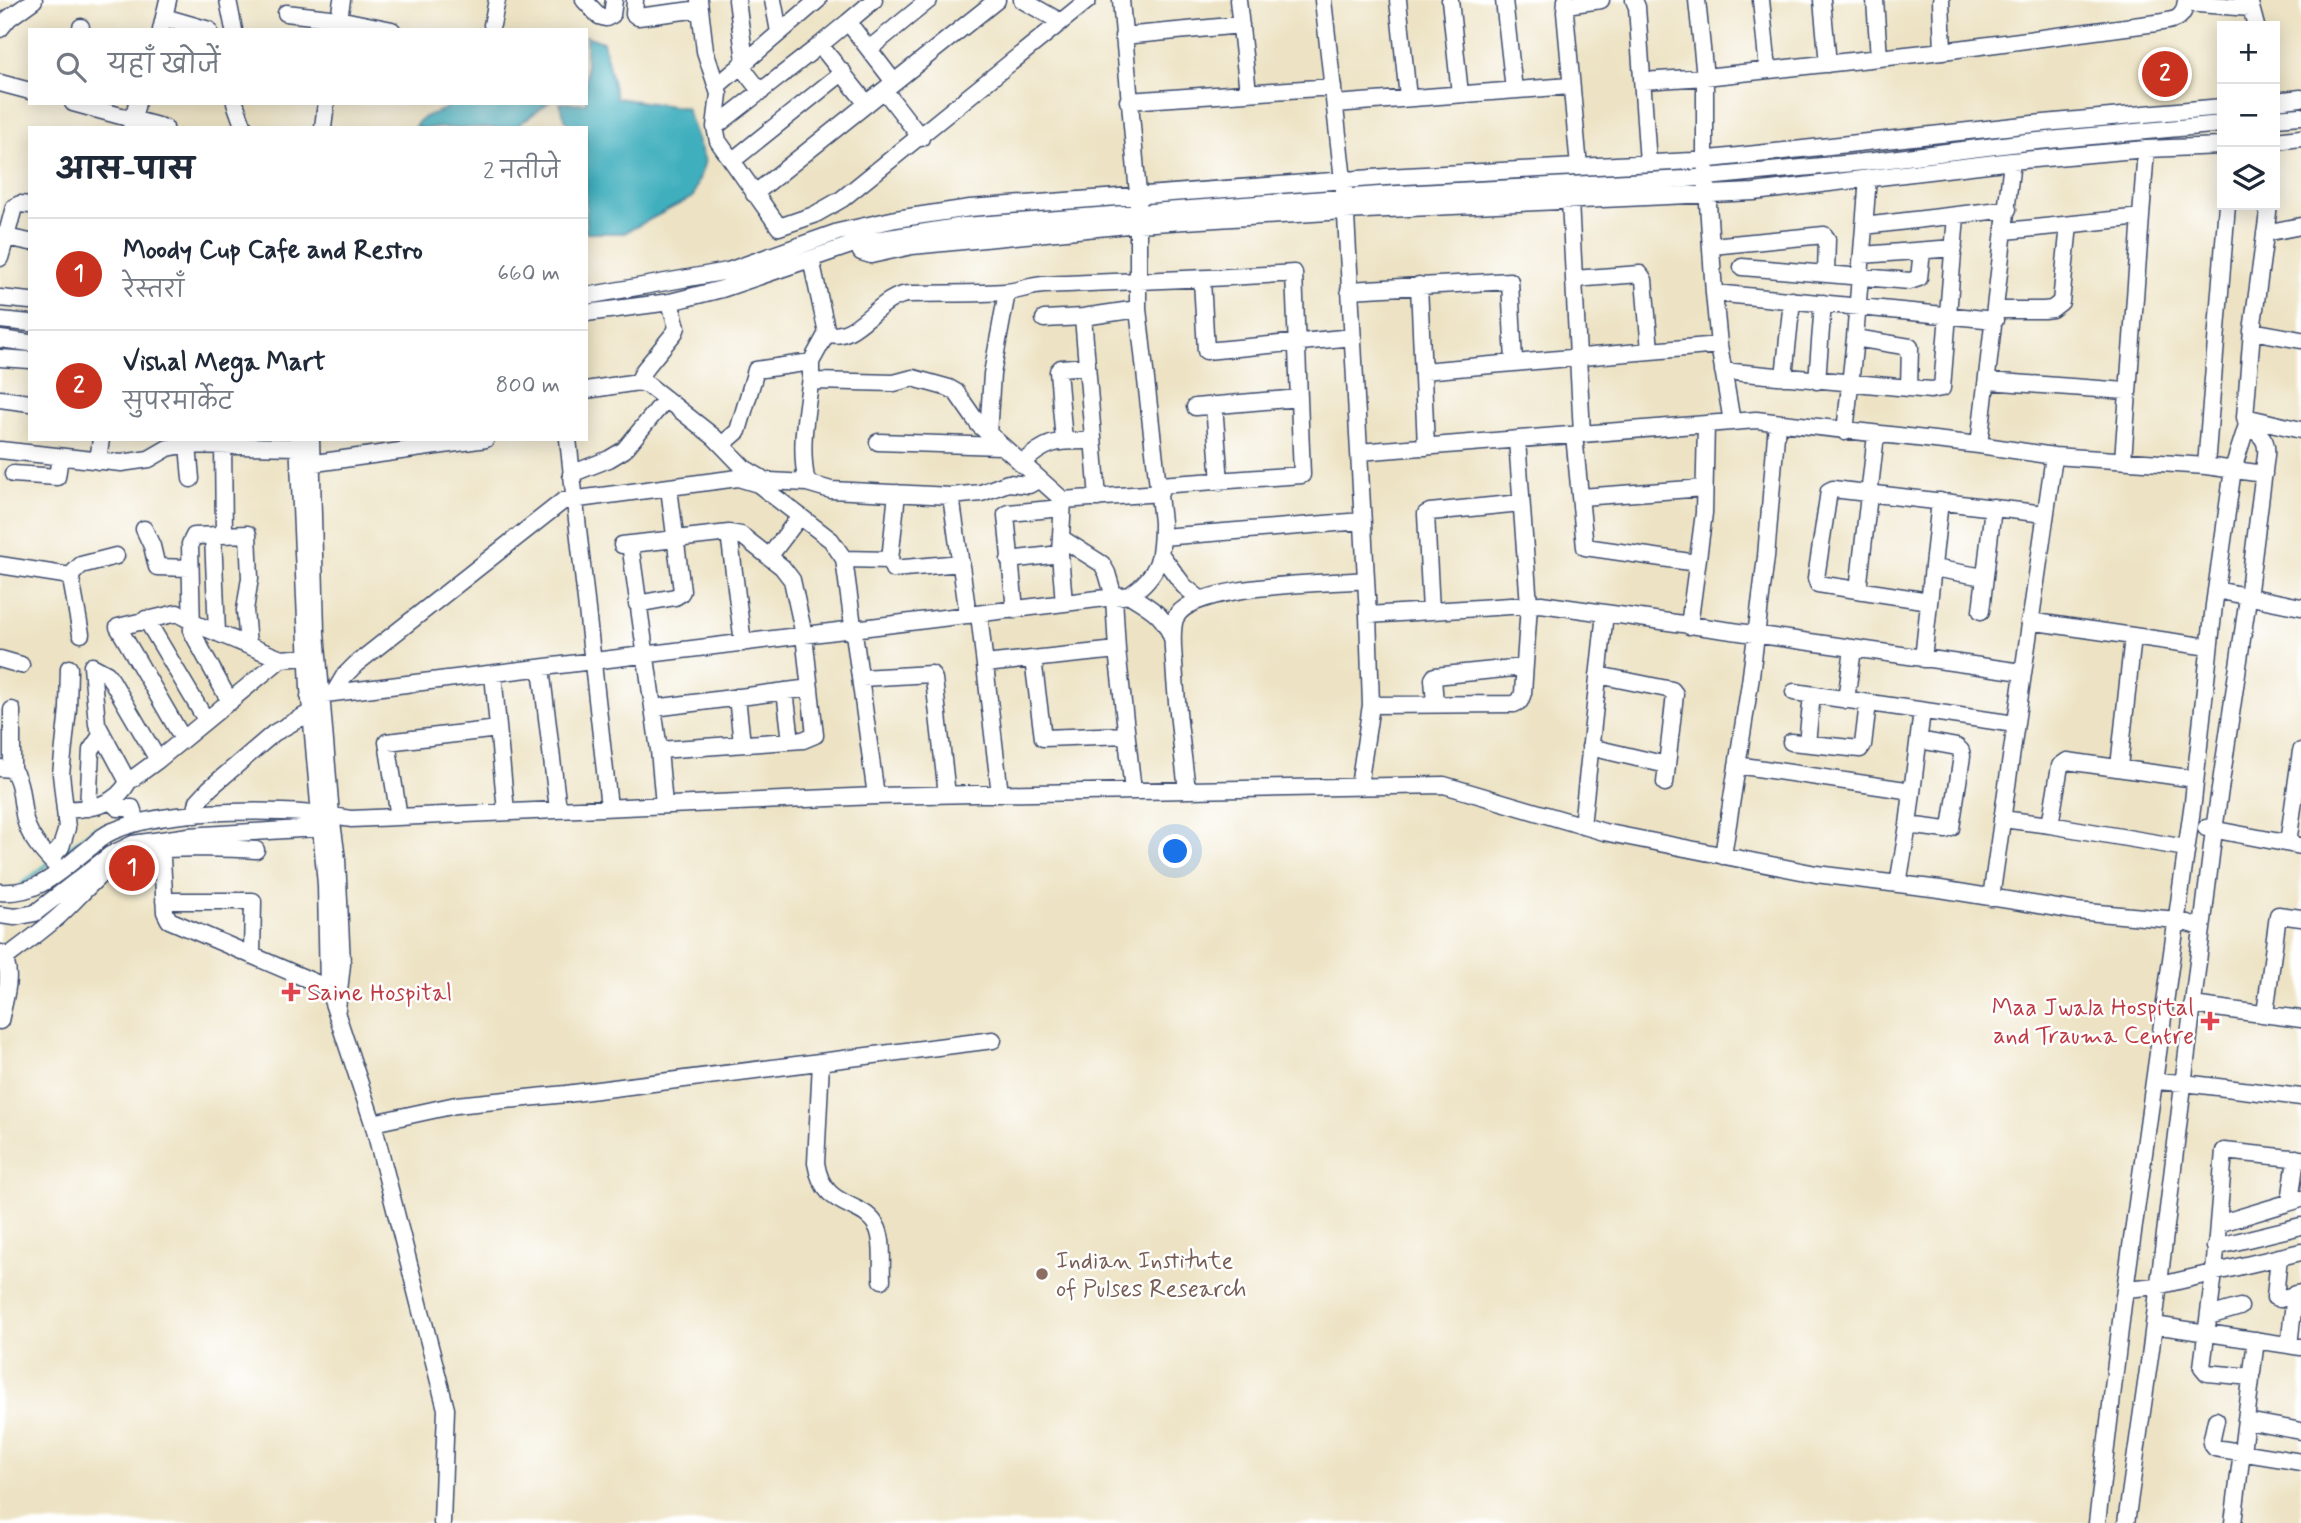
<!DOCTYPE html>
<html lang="hi">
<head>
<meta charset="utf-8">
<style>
  body { margin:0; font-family:Mynerve,"Playpen Sans Deva",sans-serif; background:#f2f2f3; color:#1f2937 }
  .controls { position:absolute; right:21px; top:21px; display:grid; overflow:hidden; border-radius:0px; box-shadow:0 4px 18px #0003 }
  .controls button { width:63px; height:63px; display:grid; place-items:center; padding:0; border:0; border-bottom:2px solid #e0e1e3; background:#fff; color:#1f2937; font:35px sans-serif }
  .you { position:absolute; left:1176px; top:852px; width:24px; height:24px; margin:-18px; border:5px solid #fff; border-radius:50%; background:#1a73e8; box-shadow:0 0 0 10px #1a73e833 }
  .badge { display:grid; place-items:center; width:46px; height:46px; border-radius:50%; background:#c8321e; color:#fff; font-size:23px; font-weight:700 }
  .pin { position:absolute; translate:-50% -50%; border:4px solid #fff; box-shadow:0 2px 7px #0006 }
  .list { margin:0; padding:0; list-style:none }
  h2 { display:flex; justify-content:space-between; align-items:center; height:91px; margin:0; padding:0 28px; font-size:30px }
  h2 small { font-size:23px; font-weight:400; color:#747a83 }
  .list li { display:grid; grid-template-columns:46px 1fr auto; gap:21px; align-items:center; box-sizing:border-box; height:112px; padding:0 28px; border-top:2px solid #e0e1e3 }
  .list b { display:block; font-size:26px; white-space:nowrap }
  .list p { margin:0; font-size:23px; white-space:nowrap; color:#747a83 }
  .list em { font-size:23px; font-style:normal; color:#747a83 }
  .icon { flex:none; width:38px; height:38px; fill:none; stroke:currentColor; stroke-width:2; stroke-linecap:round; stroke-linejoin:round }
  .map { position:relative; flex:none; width:2301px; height:1523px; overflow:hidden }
  .search { position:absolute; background:#fff; box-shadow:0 4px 18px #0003; left:28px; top:28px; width:560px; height:77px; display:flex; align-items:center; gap:18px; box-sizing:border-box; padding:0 24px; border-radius:0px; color:#747a83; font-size:26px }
  .panel { position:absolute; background:#fff; box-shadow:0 4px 18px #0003; left:28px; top:126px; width:560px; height:315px; border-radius:0px }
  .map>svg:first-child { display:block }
  .water { fill:#40afbd; stroke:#2e6f8e; stroke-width:2 }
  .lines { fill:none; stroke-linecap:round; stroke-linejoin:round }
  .stream { stroke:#40afbd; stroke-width:3.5 }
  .minor-casing { stroke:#3a4a6d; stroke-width:19 }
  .minor { stroke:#fff; stroke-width:16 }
  .health-dot { fill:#e0444e; stroke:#fff; stroke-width:2.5 }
  .education-dot { fill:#8d6e63; stroke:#fff; stroke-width:2.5 }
  .labels { text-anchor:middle; stroke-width:5; stroke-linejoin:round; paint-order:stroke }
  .health-label { font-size:24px; fill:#be3a42; stroke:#fff; text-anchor:start }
  .education-label { font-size:24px; fill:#785e54; stroke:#fff; text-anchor:start }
</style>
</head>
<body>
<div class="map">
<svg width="2301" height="1523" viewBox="0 0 2301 1523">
  <rect width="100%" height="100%" fill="#fff"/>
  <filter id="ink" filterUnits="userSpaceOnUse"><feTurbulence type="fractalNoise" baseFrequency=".0143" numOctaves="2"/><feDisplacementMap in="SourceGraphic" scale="14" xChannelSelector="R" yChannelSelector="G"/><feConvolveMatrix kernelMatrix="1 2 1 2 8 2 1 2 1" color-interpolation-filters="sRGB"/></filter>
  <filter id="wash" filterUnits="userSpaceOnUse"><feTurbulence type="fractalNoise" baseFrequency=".00686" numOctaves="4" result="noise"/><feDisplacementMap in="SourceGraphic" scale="28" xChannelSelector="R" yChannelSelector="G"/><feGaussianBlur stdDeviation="1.57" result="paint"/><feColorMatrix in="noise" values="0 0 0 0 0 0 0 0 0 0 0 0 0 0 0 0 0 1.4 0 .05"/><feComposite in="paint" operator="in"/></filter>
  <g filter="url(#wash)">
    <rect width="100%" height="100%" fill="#ede3c4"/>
    <path class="water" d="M586,36L603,42L616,98L686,108L705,161L693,197L624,233H586V128H568L560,103H586Z
      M452,103H548L514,128H414C427,108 440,117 452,103Z"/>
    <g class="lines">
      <path class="stream" d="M66,850L96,827
        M22,884L49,863"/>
    </g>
  </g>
  <g filter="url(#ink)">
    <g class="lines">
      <defs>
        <path id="minor" d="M228,0L234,30
          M584,0L599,16L606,18L612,15L614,0
          M635,0L634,14L638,17L700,9
          M699,0L705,51L719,94L715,127L718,141L779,227L814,215L842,199L1088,0
          M737,0L745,61
          M773,0L779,32
          M1022,0L1061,22
          M1238,0L1248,92
          M1323,0L1345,198L1368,615L1371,705L1359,786
          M1398,0L1408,98
          M1450,0L1460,94
          M1504,0L1514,90
          M1566,0L1565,12L1579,167
          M1634,0L1637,7L1648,163
          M1697,0L1705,77V159L1714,293L1719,345L1732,422
          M1761,0L1768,70
          M1822,0L1828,64
          M1875,0L1879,58
          M1941,0L1943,51
          M2249,0L2256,26
          M2186,3L2250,8
          M1566,5L1601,0
          M286,13L338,19L392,30
          M164,17L209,30
          M848,22L874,0
          M492,25L497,0
          M0,29L9,18L34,0
          M81,30V27
          M161,30L168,0
          M337,30L342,0
          M1123,36L1241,25
          M869,49L929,0
          M740,65L761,92
          M1643,81L1705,77L1943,51L2156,23C2174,20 2184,21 2186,0
          M0,83L30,91
          M717,86L818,0
          M884,90L921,138
          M1128,101L1333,87
          M2275,101L2301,98
          M73,103L165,128
          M235,103L244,128
          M867,104L820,45L848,22L894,82
          M1335,104L1570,86
          M2275,118L2301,116
          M715,127L820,45
          M131,128L137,103
          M323,128L326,103
          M2275,141L2301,138
          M732,161L843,72
          M754,194L997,0
          M1570,201L1582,434
          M30,205L20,204L14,207L6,237L30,242
          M1864,226L2008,209
          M2006,231L2141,217
          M2265,233L2301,226
          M0,235L6,237L0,258
          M857,243L861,252L871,255L912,246L1138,224L1344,211L1754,192L2012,161L2146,149L2222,146
          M1712,246L1824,235L1827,239L1826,273
          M1862,255L1954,248
          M811,259L827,333
          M1742,267L1910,281L1919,278L1922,251
          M1574,279L1640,274L1644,280L1650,350
          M1202,280L1206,351L1353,337
          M1419,285L1426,447
          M1349,290L1510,281L1514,362
          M1714,293L1995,320
          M586,296L728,271L838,232L896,219L970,208L1386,177L1692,161L2033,124L2222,107
          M0,298L30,301
          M1996,310H2044L2052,309L2061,302L2069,225
          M586,313L670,302L722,289L857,243L964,226L1379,195L1686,179L1874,161L2027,142L2222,124
          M1083,317L1098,498
          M1044,319L1083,317L1138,309
          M0,320L30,323
          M2252,331L2301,340
          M1855,338L1910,347L1909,388
          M0,339L30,343
          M0,358L30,360
          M1423,371L1719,345
          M1723,371L1931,390L1942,388L1956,216
          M1784,377L1792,300
          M811,378C806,412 799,449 807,483L831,490L951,496L968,615
          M1817,381L1823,303
          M1988,381L2126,391
          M638,382L644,370L675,332L677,327L670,302
          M586,390L638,382L648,385L714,437L744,468L761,478
          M0,399L30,403
          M1214,405L1220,482
          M1195,407L1299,398
          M2245,417L2301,430
          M1845,432L1855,338L1868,178
          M988,434L992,374L1007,292
          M1574,435L1585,547L1697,563
          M298,439L309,688L326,885L328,988L373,1123L446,1409L442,1523
          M311,439L316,632L331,815L337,859L342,964L337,1009
          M568,439L609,807
          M1064,441L1058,371L1061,368L1087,366
          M878,442L1001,446
          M188,445L191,479
          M223,445L224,534
          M722,445L738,431L756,370L811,362
          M1979,445L2012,161
          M0,450L121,463L149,459L168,448L183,445L298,447
          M1359,452L1756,420L1979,445L2054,456L2206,466L2264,474
          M2123,460L2146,149
          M98,461L101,439
          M1021,464C1049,439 1057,441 1093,441
          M301,465L486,439
          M2206,466L2227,205
          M13,474L57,477L60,457
          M571,474L609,459L624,450L666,399
          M758,484L770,481L807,483
          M1159,485L1302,475L1294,273C1210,279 1126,281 1043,285C1030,286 1018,291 1006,292C974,294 942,293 910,294C879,294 855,345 827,333L811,362V378L815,381L894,383L913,378L949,388L956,392L979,425L1063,500L1160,493
          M897,493L890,560L893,569L961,563
          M951,496L981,493L1008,483L1029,485L1038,480
          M1581,497L1704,488
          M1063,500L1060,554L1064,603
          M144,529L152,546L157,567L190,568
          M213,535L217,633
          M1162,537L1362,521
          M1061,538L1102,564L1107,573L1114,597L1117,650L1133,791
          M630,544L659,750L664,805
          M622,545L729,533L743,643
          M1161,555L1184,586L1200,599
          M769,557L800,516
          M844,559L890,560
          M1009,560L1060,554
          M0,565L64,575L71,579L81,634
          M1933,568L1984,577
          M69,577L81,565L116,556
          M1858,590L1876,435
          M2216,590L2301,607
          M1130,595C1151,609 1163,613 1172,638
          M1929,601L1818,584L1816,578L1829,491L1833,489L2045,514
          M637,604L675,597L680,594L682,591L669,488
          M1015,610L1006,515L1009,513L1062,508
          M1431,611L1426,514L1430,512L1521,503
          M1981,611L1993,507
          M979,614L1000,794
          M1368,615L1541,604L2022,672
          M146,619L206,720
          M2029,621L2209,647
          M1689,626L1704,513L1706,424
          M0,659L21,665
          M1033,659L1043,738L1126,735
          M1923,659L1940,501
          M985,664L1117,650
          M92,666L107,674L112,681L158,760
          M541,668L558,809
          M493,674L506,811
          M1598,675L1672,690L1675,694L1665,783
          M861,678L931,674L934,679L947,795
          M785,691L791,741
          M1794,692L2015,724
          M334,693L344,676L356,664L563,501L738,478L758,484L831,540L844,559L876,796
          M309,696L1130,595C1160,574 1162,557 1162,522L1138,309V194L1121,0
          M737,697L742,744
          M1846,700L1853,649
          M230,702L192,632L190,544L194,536L248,534L250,578L245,610L248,645
          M1435,703L1433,679L1435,676L1523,667
          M1371,705L1514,704L1520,701L1523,693L1529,605L1517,440
          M654,708L810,688
          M12,710V770
          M183,739L118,627L177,613L198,625L281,659L307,657
          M1791,742L1860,749L1863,745L1868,703
          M1807,743L1812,695
          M1590,747L1667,765
          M659,750L803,740L815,735L804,635L792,580L782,567L745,538L741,535L729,533
          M1737,765L1912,791
          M2119,767L2133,636
          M0,768L11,769C24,781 20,809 27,826C33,842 44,853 56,866
          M128,782L158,760L281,659
          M1187,790C1182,747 1176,705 1174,662C1173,649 1171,632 1175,619C1189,583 1328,584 1364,580
          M110,801L118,808H132L137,823
          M88,808L91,750L102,734
          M65,810C90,808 115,807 128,782L97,724L92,666
          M195,815L198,801L210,788L274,733L311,712
          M399,817L387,742L498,729
          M2002,819L2050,825L2186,848
          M1908,825L1946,830L1951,828L1962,756L1961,751L1957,747L1919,740
          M2050,825L2060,766L2067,761L2195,779
          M1582,826L1605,613
          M2206,828L2301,846
          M161,841L165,912L169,920L328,988
          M2288,843L2301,751
          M1723,856L1750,683L1766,557L1777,423
          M50,859L61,847L67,828L61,774L68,709L69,668
          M1898,884L1908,825L1922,711
          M0,892C41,895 61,869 92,846C98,840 105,834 113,831C169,807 291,808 351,819L876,796L1444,785L1604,832L1816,874L1940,889L2076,911L2177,920L2201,927
          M1991,898L2054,456
          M164,901H253L252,955
          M0,915L15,917L35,913L110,855L133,844L189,836L332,827
          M0,962C20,947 41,932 59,916C82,895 103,866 133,854C152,846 233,848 256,850
          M2192,1005L2301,1019
          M2265,1014L2278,915L2301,918
          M0,1021C4,1000 15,972 1,953
          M821,1062L816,1163C824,1213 864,1198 878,1229C884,1244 881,1264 882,1280
          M2155,1081L2184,1083L2301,1097
          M373,1123L456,1105L566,1094L993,1040
          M2290,1202L2296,1158
          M2218,1224L2301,1199
          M2215,1247L2301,1226
          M2279,1257L2275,1297L2280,1299L2301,1293
          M2126,1289L2157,1286L2301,1252
          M2209,1316L2240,1307
          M2154,1325L2301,1347
          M2289,1345L2295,1294
          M2252,1377L2207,1373L2202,1367L2214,1273L2224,1151L2301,1159
          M2216,1420L2211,1443L2215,1448L2301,1462
          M2247,1421L2301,1431
          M2097,1523L2123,1304L2193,802L2214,605L2233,469L2247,425L2245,417L2252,331L2269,205
          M2126,1523L2151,1349L2214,830L2248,598L2266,455C2268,438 2259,434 2247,425
          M2233,1523L2256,1340"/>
      </defs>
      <use href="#minor" class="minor-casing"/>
      <use href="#minor" class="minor"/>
    </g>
  </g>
  <g class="health-dot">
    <path d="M287.5 981.5h7v7h7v7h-7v7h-7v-7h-7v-7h7z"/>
    <path d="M2206.5 1010.5h7v7h7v7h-7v7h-7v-7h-7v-7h7z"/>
  </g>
  <circle class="education-dot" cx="1042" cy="1274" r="7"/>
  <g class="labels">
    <g class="health-label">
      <text x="307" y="1000">Saine Hospital</text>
      <text x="2194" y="1015" text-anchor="end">Maa Jwala Hospital<tspan x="2194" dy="28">and Trauma Centre</tspan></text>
    </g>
    <g class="education-label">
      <text x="1056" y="1268">Indian Institute<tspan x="1056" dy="28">of Pulses Research</tspan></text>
    </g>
  </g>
</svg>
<div class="controls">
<button>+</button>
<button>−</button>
<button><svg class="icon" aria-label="layers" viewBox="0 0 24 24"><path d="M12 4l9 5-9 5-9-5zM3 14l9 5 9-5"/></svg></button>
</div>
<div class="you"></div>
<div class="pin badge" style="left:132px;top:868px">1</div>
<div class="pin badge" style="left:2165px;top:74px">2</div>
<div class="search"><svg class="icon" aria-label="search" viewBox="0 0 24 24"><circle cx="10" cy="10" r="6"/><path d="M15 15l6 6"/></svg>यहाँ खोजें</div>
<section class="panel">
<h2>आस-पास<small>2 नतीजे</small></h2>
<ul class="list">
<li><span class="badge">1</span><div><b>Moody Cup Cafe and Restro</b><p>रेस्तराँ</p></div><em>660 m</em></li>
<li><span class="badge">2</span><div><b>Vishal Mega Mart</b><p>सुपरमार्केट</p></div><em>800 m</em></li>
</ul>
</section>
</div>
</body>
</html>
